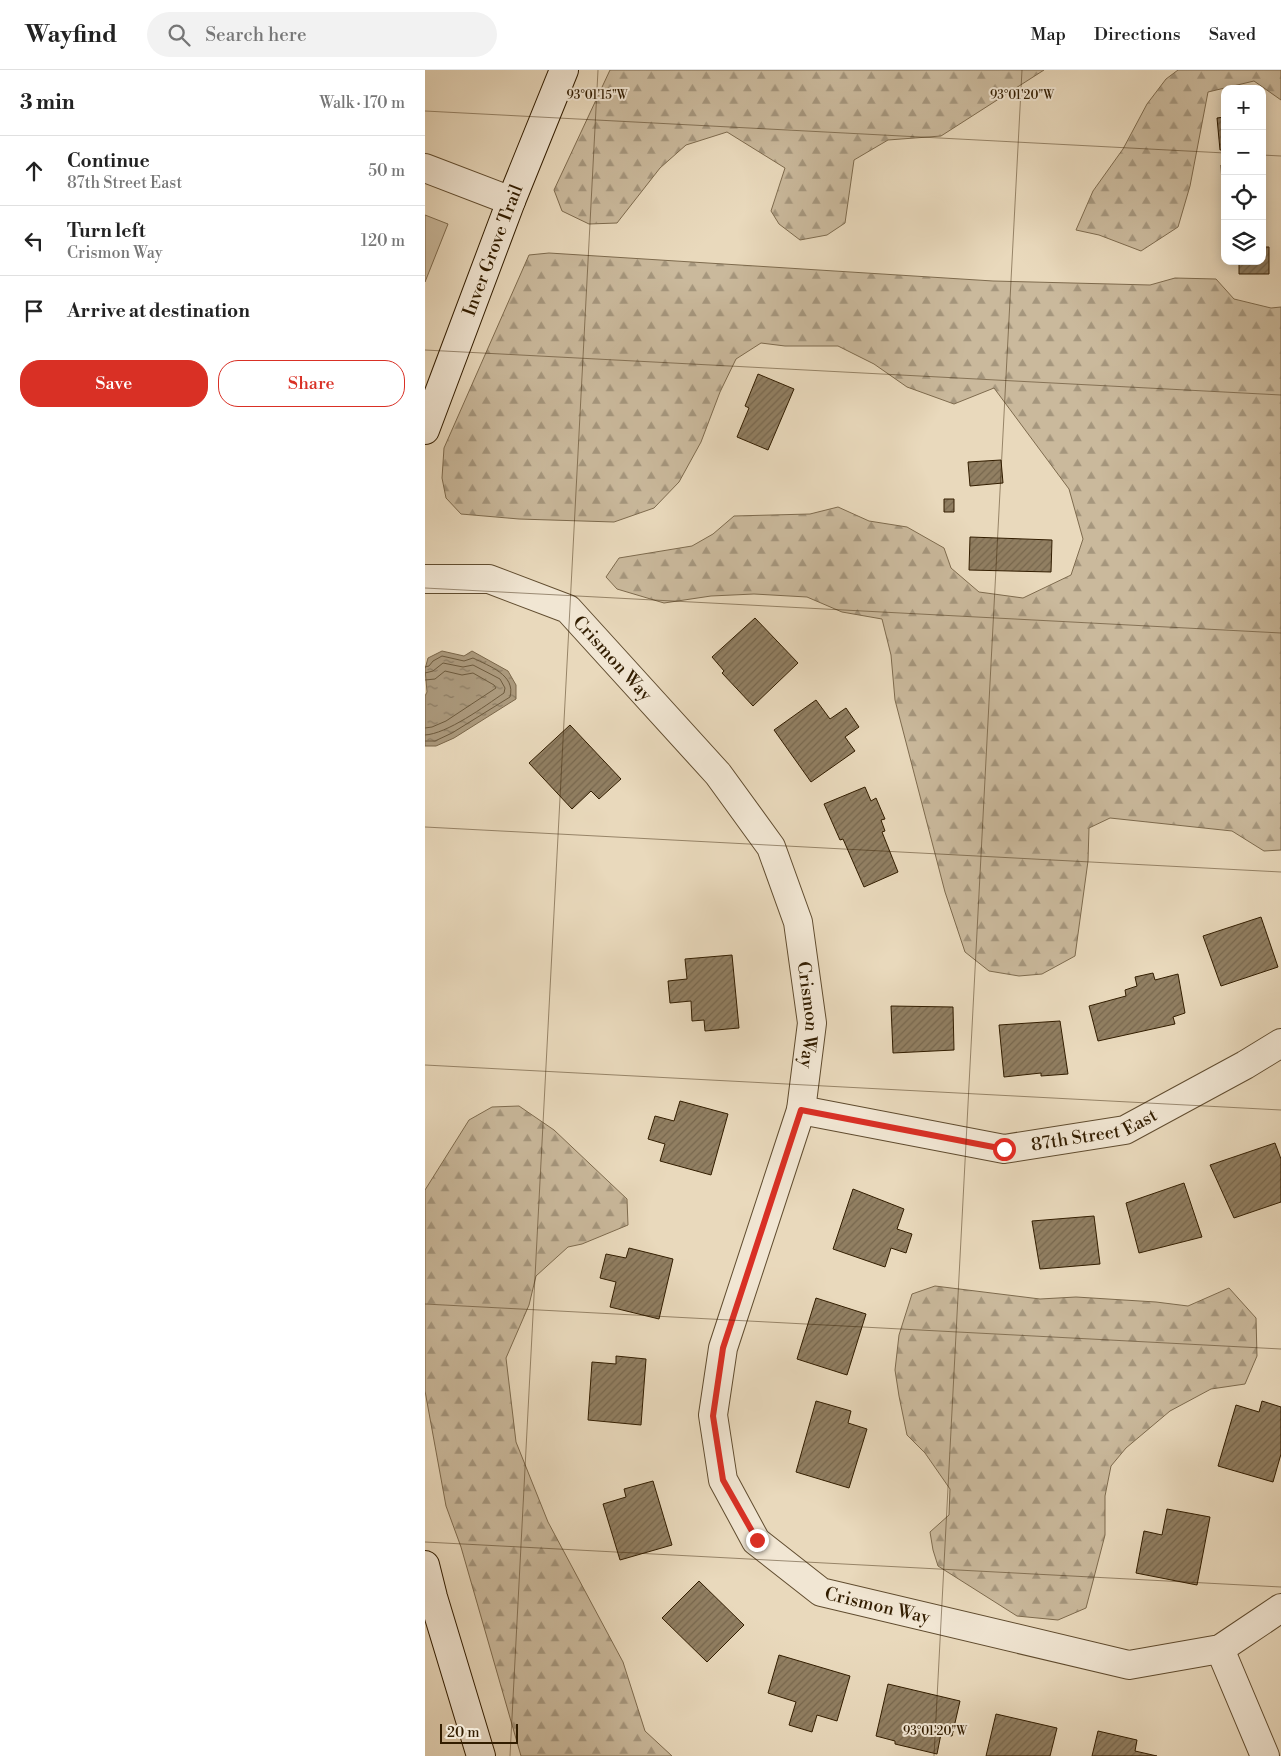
<!DOCTYPE html>
<html lang="en">
<head>
<meta charset="utf-8">
<style>
  body { margin:0; font-family:"Libre Bodoni",serif; background:#f2f2f2; color:#222 }
  .controls { position:absolute; right:15px; top:15px; display:grid; overflow:hidden; border-radius:10px; box-shadow:0 2px 12px #0003 }
  .controls button { width:45px; height:45px; display:grid; place-items:center; padding:0; border:0; border-bottom:1px solid #e0e0e0; background:#fff; color:#222; font:25px sans-serif }
  .scale { position:absolute; left:15px; bottom:12px; width:78px; box-sizing:border-box; padding-left:5px; border:2px solid #321d00; border-top:0; font-size:14px; line-height:18px; white-space:nowrap; color:#321d00; -webkit-text-stroke:4px #f1e6d3; paint-order:stroke }
  .stop { position:absolute; width:15px; height:15px; margin:-11px; border:4px solid #d93025; border-radius:50%; background:#fff }
  .stop.end { background:#d93025; border-color:#fff; box-shadow:0 1px 5px #0008 }
  .list { margin:0; padding:0; list-style:none }
  h2 { display:flex; justify-content:space-between; align-items:center; height:65px; margin:0; padding:0 20px; font-size:21px }
  h2 small { font-size:16px; font-weight:400; color:#767676 }
  .list li { display:grid; grid-template-columns:32px 1fr auto; gap:15px; align-items:center; box-sizing:border-box; height:70px; padding:0 20px; border-top:1px solid #e0e0e0 }
  .list b { display:block; font-size:19px; white-space:nowrap }
  .list p { margin:0; font-size:16px; white-space:nowrap; color:#767676 }
  .list em { font-size:16px; font-style:normal; color:#767676 }
  .actions { display:flex; gap:10px; padding:15px 20px }
  .actions a { flex:1; padding:11px 0; border:1px solid #d93025; border-radius:20px; text-align:center; font-size:18px; color:#d93025 }
  .actions .main { background:#d93025; color:#fff }
  .icon { flex:none; width:28px; height:28px; fill:none; stroke:currentColor; stroke-width:2; stroke-linecap:round; stroke-linejoin:round }
  .map { position:relative; flex:none; width:856px; height:1686px; overflow:hidden }
  header { display:flex; align-items:center; gap:30px; box-sizing:border-box; height:70px; padding:0 25px; background:#fff; border-bottom:1px solid #e0e0e0 }
  header strong { font-size:24px }
  nav { display:flex; gap:28px; margin-inline-start:auto; font-size:18px }
  .search { width:350px; height:45px; background:#f2f2f2; display:flex; align-items:center; gap:12px; box-sizing:border-box; padding:0 18px; border-radius:28px; color:#767676; font-size:19px }
  main { display:flex }
  aside { flex:1; background:#fff }
  .map>svg:first-child { display:block }
  .forest { fill:url(#forest-firs); stroke:#7e6b4e }
  .green { fill:#cab99c; stroke:#7e6b4e }
  .water { fill:url(#water-ripples); stroke:#7b674a }
  .lines { fill:none; stroke-linecap:round; stroke-linejoin:round }
  .shore { stroke:#6e5b3e; stroke-width:1 }
  .building { fill:url(#building-hatch); stroke:#321d00 }
  .street-casing { stroke:#604c2f; stroke-width:30 }
  .secondary-casing { stroke:#321d00; stroke-width:30 }
  .street { stroke:#f1e6d3; stroke-width:28 }
  .secondary { stroke:#f1e6d3; stroke-width:28 }
  .route { stroke:#d93025; stroke-width:6 }
  .ticks { fill:none; stroke:#321d00; stroke-width:1; stroke-opacity:0.45 }
  .labels { text-anchor:middle; stroke-width:4; stroke-linejoin:round; paint-order:stroke }
  .street-label { font-size:18px; fill:#321d00; stroke:#f1e6d3 }
  .ticks-label { font-size:12px; text-anchor:middle; fill:#321d00; stroke:#f1e6d3; stroke-width:4; stroke-linejoin:round; paint-order:stroke }
</style>
</head>
<body>
<header>
<strong>Wayfind</strong>
<div class="search"><svg class="icon" aria-label="search" viewBox="0 0 24 24"><circle cx="10" cy="10" r="6"/><path d="M15 15l6 6"/></svg>Search here</div>
<nav><a>Map</a><a>Directions</a><a>Saved</a></nav>
</header>
<main>
<aside>
<h2>3 min<small>Walk · 170 m</small></h2>
<ul class="list">
<li><svg class="icon" aria-label="ahead" viewBox="0 0 24 24"><path d="M12 20V5M6 11l6-6 6 6"/></svg><div><b>Continue</b><p>87th Street East</p></div><em>50 m</em></li>
<li><svg class="icon" aria-label="left" viewBox="0 0 24 24"><path d="M17 20v-9H6M10 6l-5 5 5 5"/></svg><div><b>Turn left</b><p>Crismon Way</p></div><em>120 m</em></li>
<li><svg class="icon" aria-label="arrive" viewBox="0 0 24 24"><path d="M6 21V4h12l-3 4 3 4H6"/></svg><div><b>Arrive at destination</b></div></li>
</ul>
<div class="actions"><a class="main">Save</a><a>Share</a></div>
</aside>
<div class="map">
<svg width="856" height="1686" viewBox="0 0 856 1686">
  <defs>
    <pattern id="forest-firs" width="22" height="20" patternUnits="userSpaceOnUse" patternTransform="scale(1.25)"><rect width="22" height="20" fill="#cab99c"/><path d="M5 1l3.5 6h-7zM16 11l3.5 6h-7z" fill="#a5967d"/></pattern>
    <pattern id="water-ripples" width="26" height="14" patternUnits="userSpaceOnUse" patternTransform="scale(1.25)"><rect width="26" height="14" fill="#ab997c"/><path d="M2 4q2-2 4 0t4 0M15 11q2-2 4 0t4 0" fill="none" stroke="#8c7c63"/></pattern>
    <pattern id="building-hatch" width="6" height="6" patternUnits="userSpaceOnUse" patternTransform="scale(1.25)"><rect width="6" height="6" fill="#917f62"/><path d="M-1 1l2-2M0 6l6-6M5 7l2-2" fill="none" stroke="#77674e"/></pattern>
  </defs>
  <rect width="100%" height="100%" fill="#e9d9bc"/>
  <filter id="stains"><feTurbulence type="fractalNoise" baseFrequency=".004" numOctaves="4"/><feColorMatrix values="0 0 0 0 .2 0 0 0 0 .09 0 0 0 0 .02 0 0 0 .5 -.17"/></filter>
  <radialGradient id="worn" r=".72"><stop offset=".6" stop-color="#630" stop-opacity="0"/><stop offset="1" stop-color="#630" stop-opacity=".3"/></radialGradient>
  <path class="forest" d="M185,0H619L516,66L463,70L429,90L420,153L402,165L375,170L354,154L346,141L360,98L302,62L261,75L235,98L192,153L164,154L137,141L129,120Z
    M753,0H856V30L829,11L783,22L765,116L753,157L716,181L674,165L651,160L668,121L698,79L722,34L741,9Z
    M124,183L568,211L725,215L750,208L791,209L809,229L846,238L856,237V780L839,781L807,761L685,748L664,758L663,791L650,886L617,904L594,906L564,901L540,882L520,822L470,630L466,585L457,549L417,542L382,527L329,524L286,526L239,533L192,519L181,507L194,488L267,476L288,464L309,446L385,444L413,437L444,451L482,457L519,478L526,498L554,522L598,528L646,505L658,469L644,419L569,318L529,334L482,317L449,294L413,276H360L336,273L311,289L295,322L276,372L254,412L229,438L189,452L94,449L36,444L21,428L17,408L19,378L104,185Z
    M94,1036L129,1060L202,1129L203,1155L157,1174L143,1177L111,1206L104,1235L81,1288L91,1372L123,1452L198,1592L220,1661L247,1686H96L36,1477L21,1436L0,1321V1120L44,1050L67,1037Z
    M510,1216L615,1229L651,1227L731,1232L763,1236L804,1218L831,1248L832,1286L820,1314L786,1319L745,1341L701,1378L686,1396L680,1426V1465L661,1538L633,1550L592,1546L513,1496L508,1480L505,1462L524,1445L525,1419L500,1383L482,1365L474,1326L470,1300L474,1265L487,1224Z"/>
  <path class="green" d="M0,145L23,154L0,212Z"/>
  <path class="water" d="M17,581L39,586L47,581L83,601L91,615V629L29,668L11,676H0V626L2,622L0,599L3,588Z"/>
  <g class="lines">
    <path class="shore" d="M0,597L4,596L8,591L17,586L39,591L48,588C64,596 91,605 85,627L27,663L10,671H0
      M0,603L8,601L18,593L38,597L48,595L75,609L80,618L79,623C60,636 22,664 0,665
      M0,610L10,609L20,601L37,605L48,603L69,615L71,618L21,651L7,657L0,658"/>
  </g>
  <path class="building" d="M800,47V86L799,80H795L792,48Z
    M796,95H800V112L797,113Z
    M837,177H844V204H814V191H837Z
    M333,304L369,319L343,380L312,367L324,338L320,336Z
    M576,390L578,413L545,416L543,392Z
    M519,429H529V442H519Z
    M545,467L627,470L626,502L544,500Z
    M330,548L373,593L328,636L297,603L299,601L287,587Z
    M391,630L405,649L421,638L434,657L420,667L430,681L386,712L349,660Z
    M145,655L196,709L174,729L166,721L147,739L104,693Z
    M440,717L446,731L451,728L460,749L456,750L460,761L457,762L473,802L439,817L418,769L415,770L399,734Z
    M836,847L853,897L796,916L778,866Z
    M307,885L314,958L280,961L279,950L267,951L266,931L245,933L243,911L262,909L260,889Z
    M728,903L730,910L753,904L760,943L748,947L750,954L673,971L664,936L701,926L700,920L712,916L710,907Z
    M466,936L528,937L529,980L468,983Z
    M635,951L643,1004L616,1006V1003L579,1007L574,955Z
    M255,1031L303,1044L286,1105L235,1091L240,1074L223,1069L230,1046L249,1051Z
    M850,1073L856,1089V1132L809,1148L785,1095Z
    M759,1113L777,1167L714,1183L701,1133Z
    M428,1119L479,1139L472,1159L487,1164L481,1183L466,1178L460,1197L408,1179Z
    M669,1146L675,1194L615,1199L607,1151Z
    M204,1178L248,1189L234,1249L185,1237L191,1212L175,1208L181,1184L201,1188Z
    M391,1228L441,1244L422,1305L372,1289Z
    M191,1286L221,1289L216,1355L163,1350L167,1292L191,1294Z
    M391,1331L426,1341L423,1353L442,1359L424,1418L371,1402Z
    M837,1331L856,1337V1384L848,1412L793,1396L811,1335L834,1342Z
    M228,1411L247,1475L195,1490L178,1434L201,1427L199,1419Z
    M742,1439L785,1447L772,1515L711,1503L719,1461L737,1465Z
    M274,1511L319,1555L282,1592L237,1548Z
    M354,1585L425,1606L412,1651L392,1645L387,1662L364,1655L371,1632L343,1623Z
    M463,1614L535,1631L527,1666L516,1664L512,1684L470,1674V1671L451,1666Z
    M571,1644L632,1658L625,1686H561Z
    M673,1661L712,1670L710,1681L732,1686H667Z"/>
  <g class="lines">
    <defs>
      <g id="street">
        <path d="M0,98L86,131"/>
        <path id="s1" d="M0,509H64L143,539L293,704L346,777L373,852L387,953L376,1040L298,1278L288,1345L298,1410L331,1471L396,1522L704,1595L795,1579L856,1538"/>
        <path id="s2" d="M376,1040L579,1079L700,1060L820,995L856,973"/>
        <path d="M795,1579L840,1686"/>
      </g>
      <g id="secondary">
        <path id="s3" d="M0,360L86,131L139,0"/>
        <path d="M0,1495L8,1527L56,1686"/>
      </g>
    </defs>
    <use href="#street" class="street-casing"/>
    <use href="#secondary" class="secondary-casing"/>
    <use href="#street" class="street"/>
    <use href="#secondary" class="secondary"/>
  </g>
  <g class="lines">
    <path class="route" d="M332,1470L298,1410L288,1346L298,1278L376,1040L579,1079"/>
  </g>
  <path class="ticks" d="M0,41L800,83M837,85L856,86M0,280L856,325M0,518L856,563M0,757L856,802M0,995L856,1040M0,1234L856,1279M0,1472L856,1517M85,1686L173,0M509,1686L597,0"/>
  <g class="labels">
    <g class="street-label">
      <text dy="6" stroke="none"><textPath href="#s3" startOffset="192">Inver Grove Trail</textPath></text>
      <text dy="6" stroke="none"><textPath href="#s1" startOffset="215">Crismon Way</textPath></text>
      <text dy="6" stroke="none"><textPath href="#s1" startOffset="635">Crismon Way</textPath></text>
      <text dy="6" stroke="none"><textPath href="#s2" startOffset="299">87th Street East</textPath></text>
      <text dy="6" stroke="none"><textPath href="#s1" startOffset="1325">Crismon Way</textPath></text>
    </g>
  </g>
  <g class="ticks-label">
    <text x="172" y="29">93°01'15"W</text>
    <text x="597" y="29">93°01'20"W</text>
    <text x="510" y="1665">93°01'20"W</text>
  </g>
  <rect width="100%" height="100%" filter="url(#stains)"/>
  <rect width="100%" height="100%" fill="url(#worn)"/>
</svg>
<div class="controls">
<button>+</button>
<button>−</button>
<button><svg class="icon" aria-label="locate" viewBox="0 0 24 24"><circle cx="12" cy="12" r="6"/><path d="M12 2v4M12 18v4M2 12h4M18 12h4"/></svg></button>
<button><svg class="icon" aria-label="layers" viewBox="0 0 24 24"><path d="M12 4l9 5-9 5-9-5zM3 14l9 5 9-5"/></svg></button>
</div>
<div class="scale">20 m</div>
<div class="stop" style="left:579px;top:1079px"></div>
<div class="stop end" style="left:332px;top:1470px"></div>
</div>
</main>
</body>
</html>
